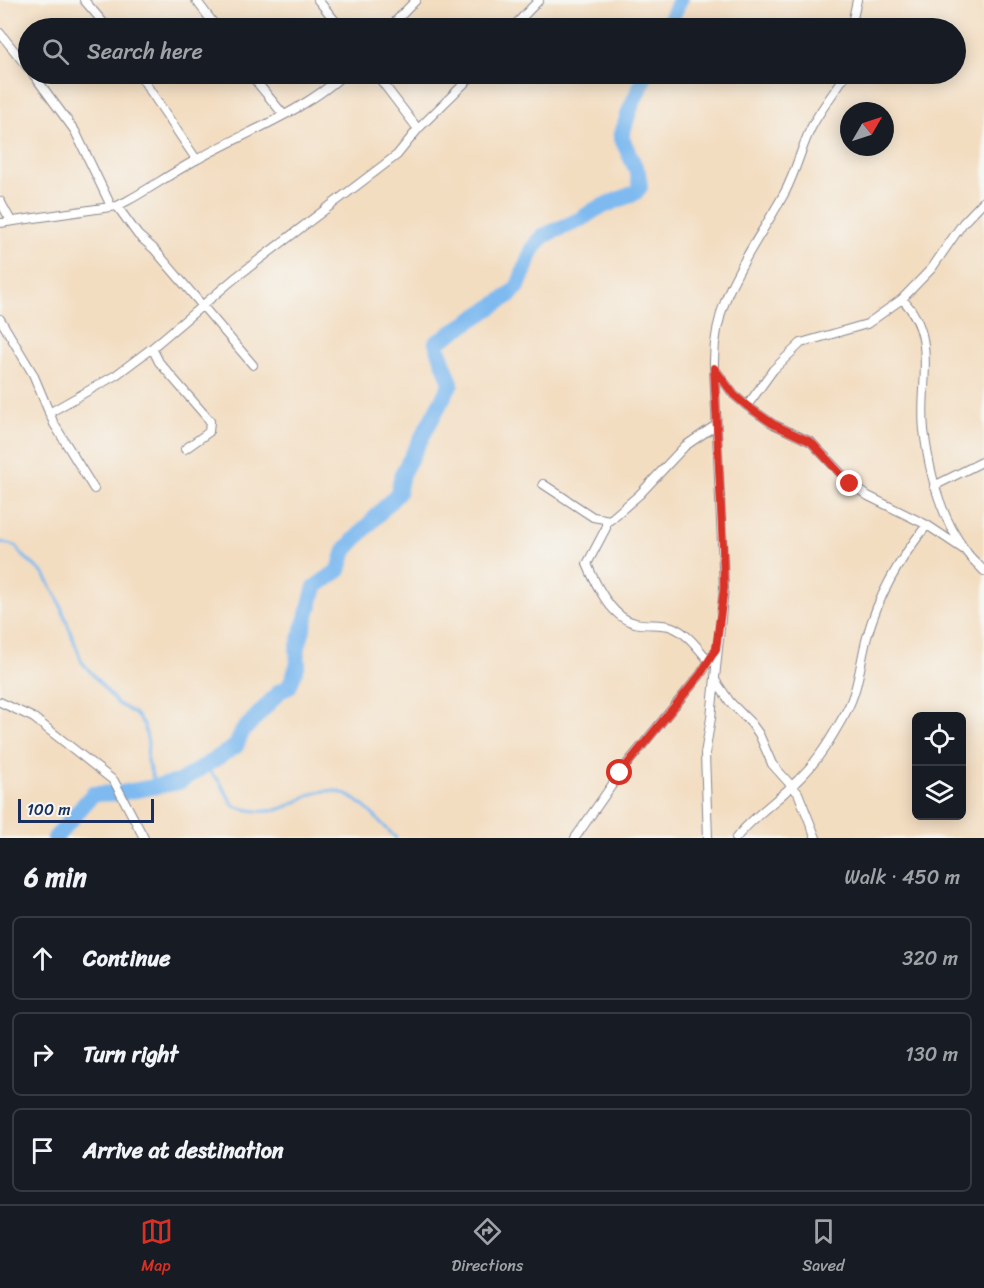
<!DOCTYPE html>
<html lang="en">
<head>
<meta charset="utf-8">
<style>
  body { margin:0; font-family:Sriracha,sans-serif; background:#242831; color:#f1f3f6 }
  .controls { position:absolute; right:18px; bottom:18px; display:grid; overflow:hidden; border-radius:9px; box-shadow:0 3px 15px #0003 }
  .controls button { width:54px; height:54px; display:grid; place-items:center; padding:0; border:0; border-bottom:2px solid #363941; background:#171b24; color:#f1f3f6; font:30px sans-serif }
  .compass { position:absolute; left:840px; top:102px; width:54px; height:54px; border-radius:50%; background:#171b24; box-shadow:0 3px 15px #0003; rotate:51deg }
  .scale { position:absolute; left:18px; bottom:15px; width:136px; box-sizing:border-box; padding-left:6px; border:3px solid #1b2f5e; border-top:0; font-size:16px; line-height:21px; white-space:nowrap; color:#1b2f5e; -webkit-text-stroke:4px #f6f6f2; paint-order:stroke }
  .stop { position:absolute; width:18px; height:18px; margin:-14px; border:4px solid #d93025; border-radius:50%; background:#fff }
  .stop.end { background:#d93025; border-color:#fff; box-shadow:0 2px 6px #0008 }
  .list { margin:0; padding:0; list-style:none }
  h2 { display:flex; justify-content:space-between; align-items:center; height:78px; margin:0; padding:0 24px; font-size:26px }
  h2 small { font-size:20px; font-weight:400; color:#9ea1a6 }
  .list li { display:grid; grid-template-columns:39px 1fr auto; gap:18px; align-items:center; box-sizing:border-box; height:84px; margin:0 12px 12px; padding:0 12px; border:2px solid #363941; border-radius:9px }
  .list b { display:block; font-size:22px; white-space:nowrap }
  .list em { font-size:20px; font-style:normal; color:#9ea1a6 }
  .icon { flex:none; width:33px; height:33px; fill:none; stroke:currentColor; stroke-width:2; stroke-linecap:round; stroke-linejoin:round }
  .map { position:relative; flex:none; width:984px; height:838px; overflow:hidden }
  .search { position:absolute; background:#171b24; box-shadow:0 3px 15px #0003; left:18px; right:18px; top:18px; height:66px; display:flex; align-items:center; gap:15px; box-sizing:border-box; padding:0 21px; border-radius:33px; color:#9ea1a6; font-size:22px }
  .sheet { height:366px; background:#171b24 }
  nav { display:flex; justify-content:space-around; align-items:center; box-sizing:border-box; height:84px; border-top:2px solid #363941; background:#171b24; font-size:16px; color:#9ea1a6 }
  nav a { display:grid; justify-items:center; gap:3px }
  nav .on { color:#d93025 }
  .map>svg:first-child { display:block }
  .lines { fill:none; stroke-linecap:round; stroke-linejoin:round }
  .stream { stroke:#7ebaf0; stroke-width:3 }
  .river { stroke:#7ebaf0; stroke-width:16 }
  .street-casing { stroke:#878690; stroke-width:10 }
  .street { stroke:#fff; stroke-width:8 }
  .route { stroke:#d93025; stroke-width:8 }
</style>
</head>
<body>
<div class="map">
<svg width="984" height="838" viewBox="0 0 984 838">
  <rect width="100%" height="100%" fill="#f6f6f2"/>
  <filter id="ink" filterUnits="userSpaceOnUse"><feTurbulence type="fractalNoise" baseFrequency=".0167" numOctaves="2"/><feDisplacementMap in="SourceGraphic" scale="12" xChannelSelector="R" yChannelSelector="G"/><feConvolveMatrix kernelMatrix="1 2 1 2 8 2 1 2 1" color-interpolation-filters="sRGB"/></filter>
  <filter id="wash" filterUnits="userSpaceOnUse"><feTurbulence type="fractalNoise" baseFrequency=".008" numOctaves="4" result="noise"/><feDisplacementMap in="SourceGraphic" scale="24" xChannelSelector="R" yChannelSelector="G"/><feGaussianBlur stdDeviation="1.35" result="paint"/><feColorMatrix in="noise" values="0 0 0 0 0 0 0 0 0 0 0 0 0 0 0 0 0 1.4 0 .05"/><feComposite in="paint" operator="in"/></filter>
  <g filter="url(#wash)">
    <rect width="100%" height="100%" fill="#f3ddc1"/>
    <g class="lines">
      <path class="stream" d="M0,542L16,546L20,553L44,574L58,599L82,662L117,703L135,714L144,725L148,743L147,761L156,786
        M204,766L219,781L234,806C250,811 266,814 283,808C302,801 317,786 339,792C361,798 380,823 396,838"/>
      <path class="river" d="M667,28L680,0
        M55,838L93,794L121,793L179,782L236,746L242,732L280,691L289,687L298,664L297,650L315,587L339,570L345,550L398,493L402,474L451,383L436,343L510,295L518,286L533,249L543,236L581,219L596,209L635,193L640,187L638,173L621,137L630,109L646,74"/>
    </g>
  </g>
  <g filter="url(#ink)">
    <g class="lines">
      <defs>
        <path id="street" d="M84,0L108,28
          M196,0L217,28
          M318,0L341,28
          M389,28L416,0
          M512,28L539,0
          M851,28L857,0
          M0,33L28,68
          M33,74L75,131L111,206
          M139,74L196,159
          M250,74L283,114
          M376,74L418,129
          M0,201L11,221
          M117,206L138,235L154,249L253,365
          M0,223L117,206L127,201C151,188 173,172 198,159C246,132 303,112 344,74
          M902,299C939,336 919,384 924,430C929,472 940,516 965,550C970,558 978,564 984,571
          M0,319L33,374L54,424L94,489
          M152,348L159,362L210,421L209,432L185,449
          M714,368L734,395L747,406L773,424L811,442L851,484L868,496L927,525L966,551
          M747,406L773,370L801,343L867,324L902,299L932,268L963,223L984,201
          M49,413L116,375L152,348L235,278L397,155L418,129L474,74
          M543,484L593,517L610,520L640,494L685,446L716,425
          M934,486L984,461
          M606,520V528L587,564C595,583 611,618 635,623C647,626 661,623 672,627C688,633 699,650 710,662
          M715,680L730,702L751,723L759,734L772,764L798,793L816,838
          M0,702L34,718L114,781L144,838
          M575,838L626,765L700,675L715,652
          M708,838L705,754L711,718L724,588L714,367C712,295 753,251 785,192C796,171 801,148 811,128C821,108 835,92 846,74
          M736,838C754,815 779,800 799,779C819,760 833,735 846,712C859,688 860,663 867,637C878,596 901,557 927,525"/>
      </defs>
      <use href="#street" class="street-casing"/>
      <use href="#street" class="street"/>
    </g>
  </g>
  <g class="lines" filter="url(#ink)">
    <path class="route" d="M620,773L700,675L716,649L724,588L723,550L714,368L734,395L747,406L773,424L811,442L850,484"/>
  </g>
</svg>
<div class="controls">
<button><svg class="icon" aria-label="locate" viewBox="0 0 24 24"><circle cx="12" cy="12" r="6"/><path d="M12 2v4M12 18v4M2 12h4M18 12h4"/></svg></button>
<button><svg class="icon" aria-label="layers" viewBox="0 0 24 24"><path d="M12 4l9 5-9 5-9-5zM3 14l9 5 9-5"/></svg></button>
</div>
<svg class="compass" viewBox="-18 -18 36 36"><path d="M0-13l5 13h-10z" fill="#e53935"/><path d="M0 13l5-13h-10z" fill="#9ea1a6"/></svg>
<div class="scale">100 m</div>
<div class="stop" style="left:620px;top:773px"></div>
<div class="stop end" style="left:850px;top:484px"></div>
<div class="search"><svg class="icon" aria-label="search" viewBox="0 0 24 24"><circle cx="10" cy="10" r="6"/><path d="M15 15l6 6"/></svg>Search here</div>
</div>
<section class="sheet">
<h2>6 min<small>Walk · 450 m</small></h2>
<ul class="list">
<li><svg class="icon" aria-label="ahead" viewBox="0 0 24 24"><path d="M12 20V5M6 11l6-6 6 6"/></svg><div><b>Continue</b></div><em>320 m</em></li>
<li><svg class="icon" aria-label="right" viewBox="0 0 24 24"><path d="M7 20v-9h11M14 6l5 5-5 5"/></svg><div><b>Turn right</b></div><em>130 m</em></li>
<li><svg class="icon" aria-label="arrive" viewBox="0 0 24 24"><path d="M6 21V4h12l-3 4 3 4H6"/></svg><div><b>Arrive at destination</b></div></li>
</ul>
</section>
<nav>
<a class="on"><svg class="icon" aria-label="map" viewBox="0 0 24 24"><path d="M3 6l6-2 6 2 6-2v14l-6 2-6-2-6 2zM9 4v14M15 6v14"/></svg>Map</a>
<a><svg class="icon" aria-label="directions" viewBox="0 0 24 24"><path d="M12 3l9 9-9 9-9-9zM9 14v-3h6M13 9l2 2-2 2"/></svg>Directions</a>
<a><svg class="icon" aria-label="saved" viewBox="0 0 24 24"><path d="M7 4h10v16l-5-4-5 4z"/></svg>Saved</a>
</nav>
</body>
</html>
